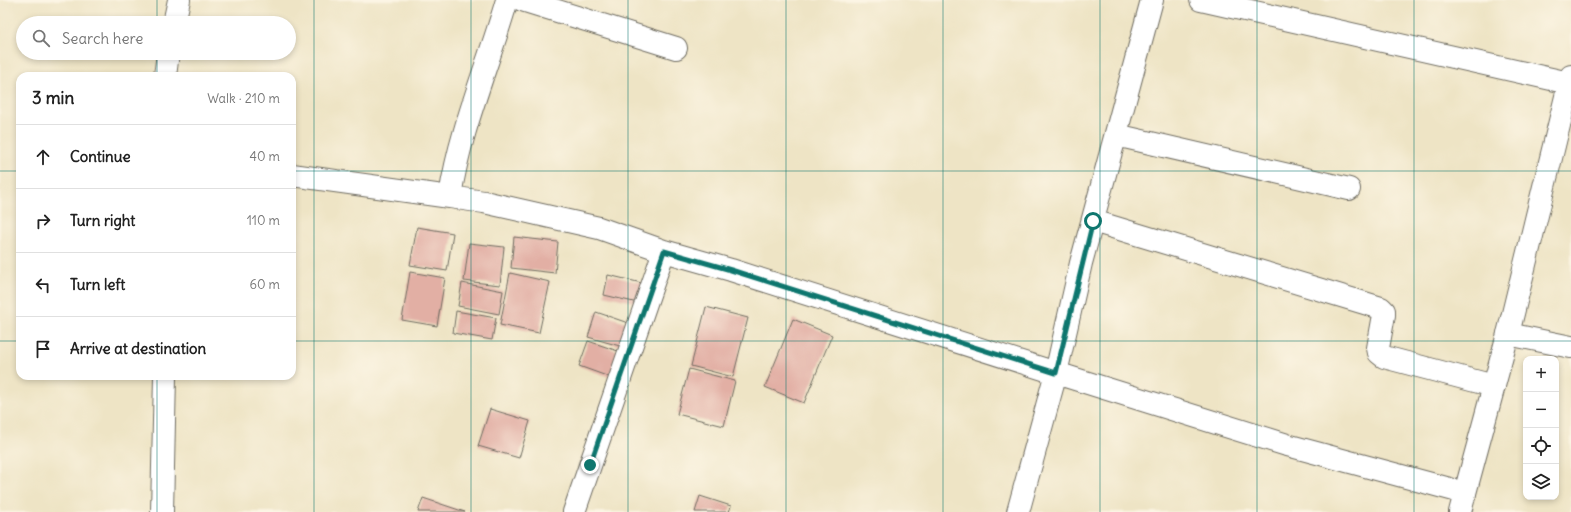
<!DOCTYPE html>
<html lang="en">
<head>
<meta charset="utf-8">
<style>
  body { margin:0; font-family:Delius,sans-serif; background:#f6f6f6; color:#222 }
  .controls { position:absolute; right:12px; bottom:12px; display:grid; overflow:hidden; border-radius:8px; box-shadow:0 2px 6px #0003 }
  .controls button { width:36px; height:36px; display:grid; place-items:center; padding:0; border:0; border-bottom:1px solid #e0e0e0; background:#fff; color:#222; font:20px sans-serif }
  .stop { position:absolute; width:12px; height:12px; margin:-9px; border:3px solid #0f766e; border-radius:50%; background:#fff }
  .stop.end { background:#0f766e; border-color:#fff; box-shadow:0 1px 4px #0008 }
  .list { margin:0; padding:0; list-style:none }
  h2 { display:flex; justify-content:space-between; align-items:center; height:52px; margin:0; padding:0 16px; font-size:17px }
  h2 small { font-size:13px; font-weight:400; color:#767676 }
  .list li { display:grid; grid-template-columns:26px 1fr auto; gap:12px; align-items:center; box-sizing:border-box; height:64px; padding:0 16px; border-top:1px solid #e0e0e0 }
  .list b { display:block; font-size:15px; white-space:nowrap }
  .list em { font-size:13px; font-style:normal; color:#767676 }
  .icon { flex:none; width:22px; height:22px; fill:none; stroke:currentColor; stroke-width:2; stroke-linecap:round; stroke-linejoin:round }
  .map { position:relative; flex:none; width:1571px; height:512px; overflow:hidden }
  .search { position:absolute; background:#fff; box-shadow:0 2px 6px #0003; left:16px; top:16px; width:280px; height:44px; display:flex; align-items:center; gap:10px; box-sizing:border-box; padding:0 14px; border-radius:22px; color:#767676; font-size:15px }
  .panel { position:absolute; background:#fff; box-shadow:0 2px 6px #0003; left:16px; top:72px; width:280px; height:308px; border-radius:12px }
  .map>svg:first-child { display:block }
  .building { fill:#e2afa4 }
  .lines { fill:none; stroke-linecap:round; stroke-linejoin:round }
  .minor-casing { stroke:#6f6c61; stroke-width:24 }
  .tertiary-casing { stroke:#6f6c61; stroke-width:24 }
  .minor { stroke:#fff; stroke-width:22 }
  .tertiary { stroke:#fff; stroke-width:22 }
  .route { stroke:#0f766e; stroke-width:5 }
  .grid { fill:none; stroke:#0f766e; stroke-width:1; stroke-opacity:0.55 }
</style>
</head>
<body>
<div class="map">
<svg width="1571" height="512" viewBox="0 0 1571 512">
  <rect width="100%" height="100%" fill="#fcf5e5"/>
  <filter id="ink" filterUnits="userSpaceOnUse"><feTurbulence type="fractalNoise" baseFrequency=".025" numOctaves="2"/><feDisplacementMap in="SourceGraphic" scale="8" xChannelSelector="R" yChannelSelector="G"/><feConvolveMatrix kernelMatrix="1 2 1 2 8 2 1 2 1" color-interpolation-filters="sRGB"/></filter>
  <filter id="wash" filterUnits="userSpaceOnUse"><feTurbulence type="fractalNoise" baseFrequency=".012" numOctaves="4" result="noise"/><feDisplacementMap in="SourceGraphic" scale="16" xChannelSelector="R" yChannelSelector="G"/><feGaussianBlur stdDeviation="0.9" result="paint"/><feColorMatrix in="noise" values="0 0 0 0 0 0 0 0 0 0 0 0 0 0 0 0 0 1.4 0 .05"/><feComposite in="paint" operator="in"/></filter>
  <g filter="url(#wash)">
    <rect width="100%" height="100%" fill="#eee4c5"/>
    <g id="blocks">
      <path class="building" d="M417,227L453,233L447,271L410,265Z
        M514,237L558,242L555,273L511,268Z
        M469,243L504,247L500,285L464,281Z
        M410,272L445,278L437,326L402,320Z
        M510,273L550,282L539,333L500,325Z
        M608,275L646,284L642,304L604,295Z
        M462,283L503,291L499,314L458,306Z
        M706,307L748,318L733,377L691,366Z
        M456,311L496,318L492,340L453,333Z
        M596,312L634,325L627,348L588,337Z
        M793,319L832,335L804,403L765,387Z
        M588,341L624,353L615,379L579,366Z
        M689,369L735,381L724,426L677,414Z
        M490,409L530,421L519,458L478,446Z
        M700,496L731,506L729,512H695Z
        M423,498L465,512H418Z"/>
    </g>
  </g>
  <g filter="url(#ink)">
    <use href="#blocks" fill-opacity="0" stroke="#6f6c61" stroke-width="1"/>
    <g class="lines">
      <defs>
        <path id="minor" d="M507,0C488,66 460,129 450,197L484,202L599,228L664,251L731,270L1056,373L1081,263L1152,0
          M522,0L676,48
          M1201,0L1569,83
          M174,23L179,0
          M165,76L168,53
          M1116,135L1349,189
          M292,175L450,197
          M1093,221L1381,308L1384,311V315L1378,348L1379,353L1384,357L1494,386
          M1508,334L1571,347
          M162,512L165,376
          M574,512L664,251
          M1460,512L1465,493"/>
        <path id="tertiary" d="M1018,512L1056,373L1287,445L1465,493L1508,334L1571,76"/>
      </defs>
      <use href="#minor" class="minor-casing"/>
      <use href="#tertiary" class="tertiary-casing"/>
      <use href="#minor" class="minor"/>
      <use href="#tertiary" class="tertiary"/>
    </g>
  </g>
  <g class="lines" filter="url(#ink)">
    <path class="route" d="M590,465L664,251L731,270L1056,373L1093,221"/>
  </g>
  <path class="grid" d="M157,0V23M314,0V512M471,0V512M628,0V512M786,0V512M943,0V512M1100,0V512M1257,0V512M1414,0V512M157,53V76M0,171H20M292,171H1571M0,341H20M292,341H1571M157,376V512"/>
</svg>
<div class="controls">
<button>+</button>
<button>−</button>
<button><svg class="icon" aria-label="locate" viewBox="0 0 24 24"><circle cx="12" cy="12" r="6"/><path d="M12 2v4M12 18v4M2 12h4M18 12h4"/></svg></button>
<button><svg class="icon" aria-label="layers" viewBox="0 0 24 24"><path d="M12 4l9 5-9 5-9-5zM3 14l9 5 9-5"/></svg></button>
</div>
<div class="stop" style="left:1093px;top:221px"></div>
<div class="stop end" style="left:590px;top:465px"></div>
<div class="search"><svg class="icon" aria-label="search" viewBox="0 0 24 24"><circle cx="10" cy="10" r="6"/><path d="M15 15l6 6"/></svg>Search here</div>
<section class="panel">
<h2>3 min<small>Walk · 210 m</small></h2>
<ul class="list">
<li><svg class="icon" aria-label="ahead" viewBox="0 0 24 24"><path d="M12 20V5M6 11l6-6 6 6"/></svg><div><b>Continue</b></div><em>40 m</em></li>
<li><svg class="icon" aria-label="right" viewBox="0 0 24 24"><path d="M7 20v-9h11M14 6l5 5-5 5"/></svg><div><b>Turn right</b></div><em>110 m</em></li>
<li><svg class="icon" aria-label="left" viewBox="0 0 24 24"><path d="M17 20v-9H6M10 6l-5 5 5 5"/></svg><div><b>Turn left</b></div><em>60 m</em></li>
<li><svg class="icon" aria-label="arrive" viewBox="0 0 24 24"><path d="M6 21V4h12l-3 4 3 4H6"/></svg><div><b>Arrive at destination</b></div></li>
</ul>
</section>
</div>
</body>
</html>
